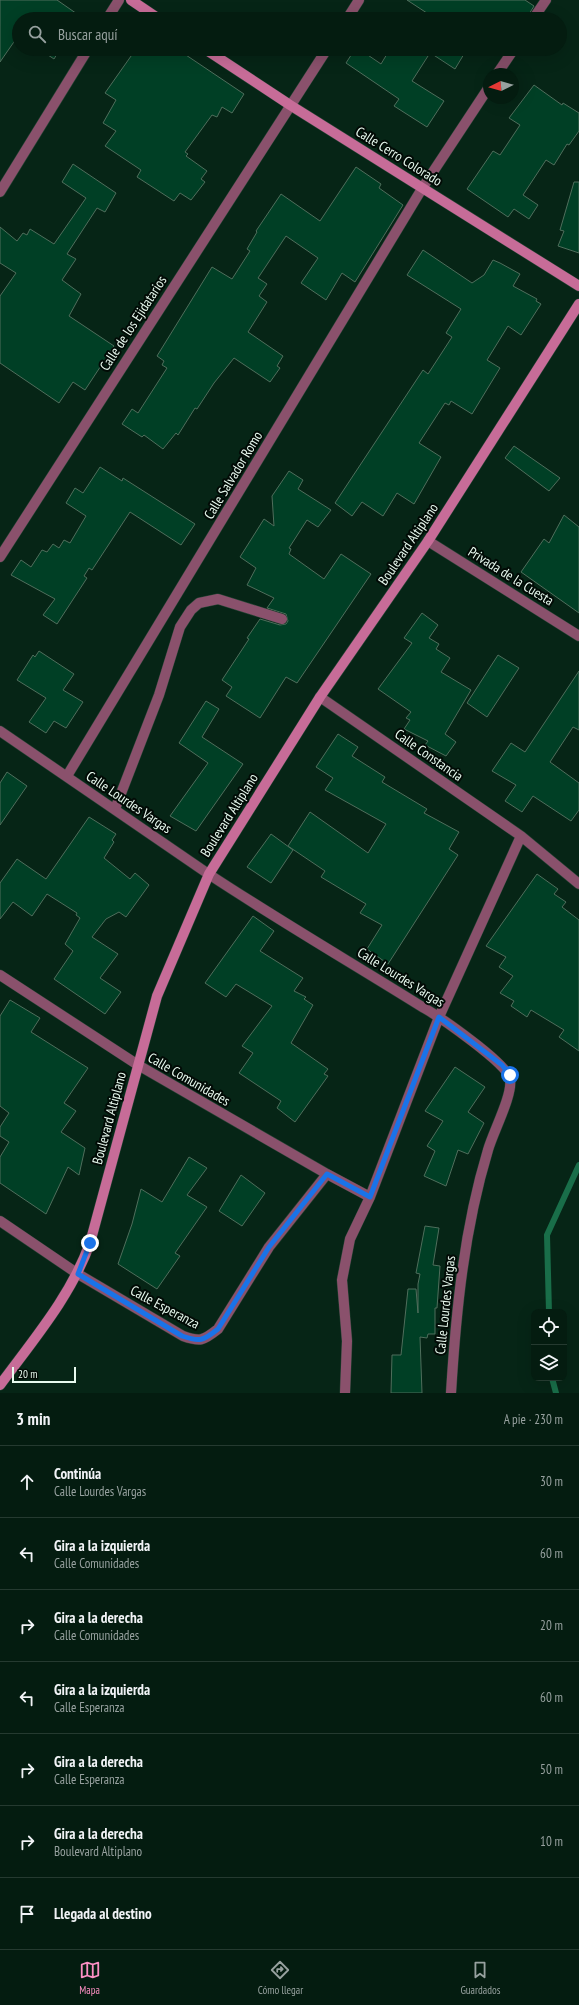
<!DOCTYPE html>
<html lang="es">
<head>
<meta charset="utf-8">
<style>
  body { margin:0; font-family:"PT Sans Narrow",sans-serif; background:#0d2519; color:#f1f3f6 }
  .controls { position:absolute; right:12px; bottom:12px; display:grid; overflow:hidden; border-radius:8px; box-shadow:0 4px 16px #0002 }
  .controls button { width:36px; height:36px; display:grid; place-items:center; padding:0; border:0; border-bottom:1px solid #253a30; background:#041c10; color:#f1f3f6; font:20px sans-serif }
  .compass { position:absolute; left:483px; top:68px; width:36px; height:36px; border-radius:50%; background:#041c10; box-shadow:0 4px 16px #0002; rotate:265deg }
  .scale { position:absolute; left:12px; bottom:10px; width:64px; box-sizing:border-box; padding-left:4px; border:2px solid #e8faef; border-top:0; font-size:11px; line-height:14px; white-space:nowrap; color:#e8faef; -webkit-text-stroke:3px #020b06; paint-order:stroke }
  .stop { position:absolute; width:12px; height:12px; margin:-9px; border:3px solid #1a73e8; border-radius:50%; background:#fff }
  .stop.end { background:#1a73e8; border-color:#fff; box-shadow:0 1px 4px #0008 }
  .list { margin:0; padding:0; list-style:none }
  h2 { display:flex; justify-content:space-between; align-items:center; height:52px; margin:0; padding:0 16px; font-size:17px }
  h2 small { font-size:13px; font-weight:400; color:#97a19f }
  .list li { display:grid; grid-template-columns:26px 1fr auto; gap:12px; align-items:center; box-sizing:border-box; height:72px; padding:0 16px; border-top:1px solid #253a30 }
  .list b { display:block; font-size:15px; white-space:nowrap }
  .list p { margin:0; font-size:13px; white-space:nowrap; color:#97a19f }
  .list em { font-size:13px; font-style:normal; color:#97a19f }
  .icon { flex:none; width:22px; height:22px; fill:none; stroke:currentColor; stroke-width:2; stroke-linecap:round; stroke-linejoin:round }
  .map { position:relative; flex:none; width:579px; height:1393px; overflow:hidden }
  .search { position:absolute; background:#041c10; box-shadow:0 4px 16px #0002; left:12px; right:12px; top:12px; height:44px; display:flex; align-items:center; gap:10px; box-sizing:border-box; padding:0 14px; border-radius:22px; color:#97a19f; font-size:15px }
  .sheet { height:556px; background:#041c10 }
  nav { display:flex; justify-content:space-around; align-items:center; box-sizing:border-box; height:56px; border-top:1px solid #253a30; background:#041c10; font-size:11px; color:#97a19f }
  nav a { display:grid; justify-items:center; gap:2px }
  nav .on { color:#fc8fc3 }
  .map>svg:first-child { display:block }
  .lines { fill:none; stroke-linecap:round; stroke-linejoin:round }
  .stream { stroke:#196e49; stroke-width:6 }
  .building { fill:#003f25; stroke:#4f6e5c }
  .lane-casing { stroke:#264334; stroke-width:11 }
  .street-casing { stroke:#264334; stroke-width:11 }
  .secondary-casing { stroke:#264334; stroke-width:11 }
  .lane { stroke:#8a516c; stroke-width:10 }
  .street { stroke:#8a516c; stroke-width:10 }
  .secondary { stroke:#c76c98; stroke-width:10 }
  .route { stroke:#1a73e8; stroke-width:5 }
  .labels { text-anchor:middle; stroke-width:4; stroke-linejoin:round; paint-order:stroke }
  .street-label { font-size:14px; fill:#e8faef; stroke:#020b06 }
</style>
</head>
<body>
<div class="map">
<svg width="579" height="1393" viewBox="0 0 579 1393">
  <rect width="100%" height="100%" fill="#062516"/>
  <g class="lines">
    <path class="stream" d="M549,1312L547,1235L579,1165
      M552,1378L556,1393"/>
  </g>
  <path class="building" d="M0,0H57L80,16L78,19H19V37L18,36L0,62Z
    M407,0H525L534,6L526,19H436Z
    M39,49H60L54,59Z
    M136,49H177L244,94L232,113L222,107L217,117L212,115L185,152L188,154L186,156L207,171L201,179L205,182L191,200L180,193L174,201L137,177L141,170L105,146L116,131L103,123L116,100L105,93Z
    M355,49H359L381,64L390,49H416L428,56L412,81L444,101L427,127L394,106L399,99L346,63Z
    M431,49H475L473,53L467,49L455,69L429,52Z
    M534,85L562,105L563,103L579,113V131L569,145L567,144L554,165L546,160L523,195L538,205L529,219L514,209L508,217L467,189L493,151L500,155L520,125L509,118Z
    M73,164L116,193L105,212L97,208L67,254L76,259L62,280L81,294L69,316L114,346L85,390L73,382L59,403L0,363V296L16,273L0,263V227L17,241L23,233L27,235L30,229L54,244L86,198L62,182Z
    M356,167L381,184L379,188L403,205L355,282L342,273L326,300L301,283L318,258L286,236L258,278L267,284L259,296L267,302L248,332L283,356L277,366L280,368L270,382L234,358L214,383L197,409L195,408L178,435L176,433L163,449L144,435L142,437L122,424L132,409L138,413L167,368L162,365L164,361L157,356L212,267L232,279L250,251L247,249L257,232L256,231L281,194L320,221Z
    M574,182H579V253L558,246L564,231L560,230Z
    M423,250L472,283L484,275L493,260L500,263L520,274L513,286L537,299L536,301L541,304L521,335L508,326L487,360L500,368L472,414L451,401L449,405L445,403L419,443L441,457L414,504L397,493L383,516L362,502L352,516L335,503L423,370L428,374L452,337L446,333L461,309L407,275Z
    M514,446L560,478L549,491L505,458Z
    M100,467L122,481L123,478L195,524L181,545L130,512L92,570L89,568L84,576L87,578L57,624L43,615L55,599L11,575L21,560L31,567L42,550L47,552L53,544L59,548L64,540L70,543L86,516L66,503L75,488L83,493Z
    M289,471L303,480L298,489L331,510L318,527L307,520L289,548L291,549L289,554L324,579L341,554L371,574L297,683L286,677L260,718L226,696L232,687L222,680L249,639L247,638L260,619L280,625L286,624L288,621L286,614L267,608L274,598L247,585L256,568L240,557L264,519L274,526L272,496Z
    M564,515L579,527V613L521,572L544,539L549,543Z
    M422,613L438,625L429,638L439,644L436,649L450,658L441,672L471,690L445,734L456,742L446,756L425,745L428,741L404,729L410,720L406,718L411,712L378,689L412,643L404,638Z
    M39,651L74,674L63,690L83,702L66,728L54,721L46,733L29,722L46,698L17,680L33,655L35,657Z
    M498,655L519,668L487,717L467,703Z
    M579,671V730L573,727L550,762L579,783V810L571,821L533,796L522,812L505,801L516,785L492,771L511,743L525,752Z
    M206,701L219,709L202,737L243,764L196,831L170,816L208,763L179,743Z
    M338,734L358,747L352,756L385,777L382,782L427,809L424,813L459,832L449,849L458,855L388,964L367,949L382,925L360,913L366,904L321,877L325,871L288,846L310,812L368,853L386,824L325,790L333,778L316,767Z
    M7,772L27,786L0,825V783Z
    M89,817L116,834L112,840L114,842L104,858L130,879L135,873L149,885L126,917L119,912L106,919L92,937L118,954L100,978L121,992L105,1014L54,979L73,951L65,944L80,918L76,915L77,913L47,894L32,916L13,902L0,919V883L17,859L46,879Z
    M271,834L293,850L271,883L247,867Z
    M537,874L558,889L554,894L566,902L562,907L579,920V1051L559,1037L564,1030L531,1010L527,1017L511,1006L514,1001L500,993L513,976L499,967L506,957L486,946Z
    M253,916L274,931L260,951L303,978L294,991L306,997L304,999L313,1005L291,1043L328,1069L324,1074L328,1076L295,1122L277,1108L281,1101L239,1073L253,1053L242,1046L272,1006L236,984L226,997L205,983Z
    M10,1000L40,1018L31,1032L88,1068L64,1103L76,1111L61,1132L85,1148L79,1175L68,1167L46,1214L0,1183V1157L9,1142L0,1136V1127L9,1113L0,1106V1016Z
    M455,1067L485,1087L468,1112L484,1123L468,1154L458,1150L446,1186L424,1176L435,1151L427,1146L443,1121L425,1111Z
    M189,1157L207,1168L187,1195L207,1207L175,1253L180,1256L157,1289L118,1264L132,1224L141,1189L162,1202Z
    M241,1175L265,1193L242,1226L219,1211Z
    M425,1226L439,1228L433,1265L440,1266L437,1308H435V1334H428L427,1338L420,1337L422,1393H391L392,1355H401L408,1289H416L418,1313V1284L420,1274L416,1273Z"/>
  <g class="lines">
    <defs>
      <path id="lane" d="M115,809L159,695L180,627L191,610L199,603L218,599L282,619"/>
      <path id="street" d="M107,19L119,0
        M347,19L359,0
        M533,19L546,0
        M497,74L514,49
        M0,192L88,49
        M428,541L579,636
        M0,557L327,49
        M320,697L521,836L579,884
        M0,731C69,778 138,826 207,873C278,920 352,963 424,1008C440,1017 508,1064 510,1079C513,1095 493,1132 488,1150C464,1229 456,1311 451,1393
        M67,776L423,187L489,87
        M0,975L138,1065L327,1174L370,1197
        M0,1221L78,1274L183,1336C200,1342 203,1341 218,1329L269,1247L327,1174
        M345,1393L347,1341L342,1280L350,1239L370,1197L439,1017L521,836"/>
      <path id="secondary" d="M131,0L159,19
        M205,49L290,105L579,286
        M0,1385C33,1340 71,1296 90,1243L157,996L209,874L320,697L428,541L579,304"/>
    </defs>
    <use href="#lane" class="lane-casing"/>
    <use href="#street" class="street-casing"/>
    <use href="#secondary" class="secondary-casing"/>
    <use href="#lane" class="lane"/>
    <use href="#street" class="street"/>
    <use href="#secondary" class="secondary"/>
  </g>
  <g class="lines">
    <path class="route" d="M90,1243L78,1274L182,1336C200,1342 203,1341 218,1329L269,1247L327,1174L370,1197L439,1017L502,1065L510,1075"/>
  </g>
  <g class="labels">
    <g class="street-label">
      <text transform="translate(399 156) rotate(32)" y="5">Calle Cerro Colorado</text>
      <text transform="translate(133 323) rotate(-57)" y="5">Calle de los Ejidatarios</text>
      <text transform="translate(233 475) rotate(-59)" y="5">Calle Salvador Romo</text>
      <text transform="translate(408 544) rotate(-56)" y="5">Boulevard Altiplano</text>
      <text transform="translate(511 576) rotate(32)" y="5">Privada de la Cuesta</text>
      <text transform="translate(429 755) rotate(35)" y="5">Calle Constancia</text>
      <text transform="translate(129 802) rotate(34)" y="5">Calle Lourdes Vargas</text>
      <text transform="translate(229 815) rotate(-58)" y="5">Boulevard Altiplano</text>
      <text transform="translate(401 977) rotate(32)" y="5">Calle Lourdes Vargas</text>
      <text transform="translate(189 1079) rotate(30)" y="5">Calle Comunidades</text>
      <text transform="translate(109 1118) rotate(-75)" y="5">Boulevard Altiplano</text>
      <text transform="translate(445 1305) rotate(-84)" y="5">Calle Lourdes Vargas</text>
      <text transform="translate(165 1307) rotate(28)" y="5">Calle Esperanza</text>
    </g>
  </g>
</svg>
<div class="controls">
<button><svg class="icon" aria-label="locate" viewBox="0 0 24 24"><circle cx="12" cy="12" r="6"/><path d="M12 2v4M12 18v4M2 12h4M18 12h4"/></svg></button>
<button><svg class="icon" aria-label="layers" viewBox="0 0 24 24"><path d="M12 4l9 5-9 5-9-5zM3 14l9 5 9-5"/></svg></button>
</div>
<svg class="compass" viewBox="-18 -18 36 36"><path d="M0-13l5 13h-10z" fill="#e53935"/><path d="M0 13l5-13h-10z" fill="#97a19f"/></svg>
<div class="scale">20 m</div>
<div class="stop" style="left:510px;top:1075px"></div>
<div class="stop end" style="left:90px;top:1243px"></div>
<div class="search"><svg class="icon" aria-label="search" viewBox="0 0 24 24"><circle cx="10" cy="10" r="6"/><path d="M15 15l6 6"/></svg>Buscar aquí</div>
</div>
<section class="sheet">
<h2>3 min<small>A pie · 230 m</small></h2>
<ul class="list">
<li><svg class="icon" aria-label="ahead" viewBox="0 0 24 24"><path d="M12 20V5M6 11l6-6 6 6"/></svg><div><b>Continúa</b><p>Calle Lourdes Vargas</p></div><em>30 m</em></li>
<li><svg class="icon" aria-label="left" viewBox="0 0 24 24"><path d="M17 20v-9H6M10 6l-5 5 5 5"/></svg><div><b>Gira a la izquierda</b><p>Calle Comunidades</p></div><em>60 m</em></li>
<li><svg class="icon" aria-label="right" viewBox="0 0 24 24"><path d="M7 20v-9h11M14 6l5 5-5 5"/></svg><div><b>Gira a la derecha</b><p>Calle Comunidades</p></div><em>20 m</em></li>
<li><svg class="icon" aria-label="left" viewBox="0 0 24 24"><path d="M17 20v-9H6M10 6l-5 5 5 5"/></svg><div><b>Gira a la izquierda</b><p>Calle Esperanza</p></div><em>60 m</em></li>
<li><svg class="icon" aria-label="right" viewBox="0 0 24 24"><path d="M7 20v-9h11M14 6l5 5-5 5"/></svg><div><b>Gira a la derecha</b><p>Calle Esperanza</p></div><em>50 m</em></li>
<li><svg class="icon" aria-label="right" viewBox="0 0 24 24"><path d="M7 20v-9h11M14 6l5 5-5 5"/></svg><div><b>Gira a la derecha</b><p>Boulevard Altiplano</p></div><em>10 m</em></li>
<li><svg class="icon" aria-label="arrive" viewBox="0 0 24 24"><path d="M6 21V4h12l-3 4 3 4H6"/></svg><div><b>Llegada al destino</b></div></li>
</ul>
</section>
<nav>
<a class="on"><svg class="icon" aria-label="map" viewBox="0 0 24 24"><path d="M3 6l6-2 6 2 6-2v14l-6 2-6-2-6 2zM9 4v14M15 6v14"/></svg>Mapa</a>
<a><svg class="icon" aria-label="directions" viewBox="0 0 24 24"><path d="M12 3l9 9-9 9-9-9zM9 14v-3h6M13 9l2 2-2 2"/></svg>Cómo llegar</a>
<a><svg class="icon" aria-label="saved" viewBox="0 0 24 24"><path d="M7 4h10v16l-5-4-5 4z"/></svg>Guardados</a>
</nav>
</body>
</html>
